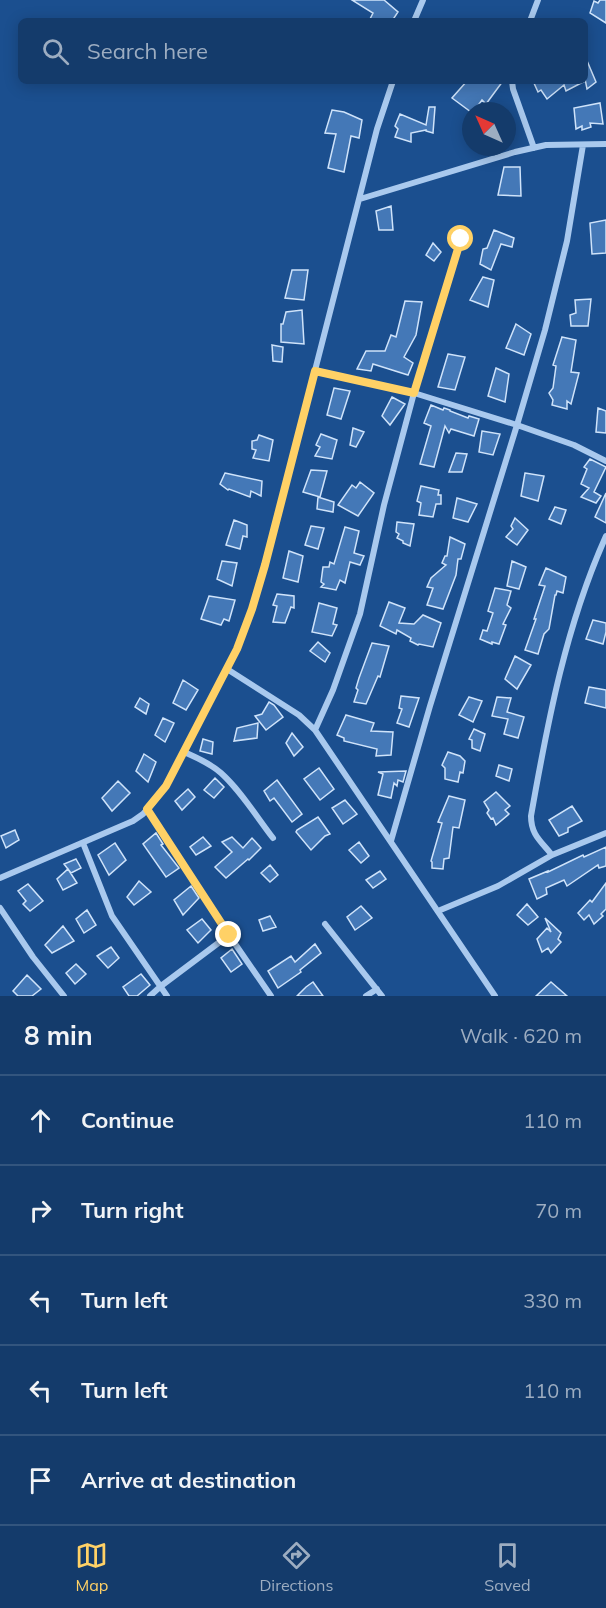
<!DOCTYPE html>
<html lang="en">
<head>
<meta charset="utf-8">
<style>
  body { margin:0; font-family:Mulish,sans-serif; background:#214673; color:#f1f3f6 }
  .compass { position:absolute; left:462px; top:102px; width:54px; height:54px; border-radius:50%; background:#143b6b; box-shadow:0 3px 15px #0003; rotate:315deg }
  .stop { position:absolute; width:18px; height:18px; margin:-14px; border:4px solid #ffd166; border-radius:50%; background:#fff }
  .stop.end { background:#ffd166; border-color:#fff; box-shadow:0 2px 6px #0008 }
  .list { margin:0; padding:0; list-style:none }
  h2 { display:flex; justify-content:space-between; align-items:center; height:78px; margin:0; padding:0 24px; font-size:26px }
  h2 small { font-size:20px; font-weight:400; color:#9dadc1 }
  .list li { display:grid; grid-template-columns:39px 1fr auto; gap:18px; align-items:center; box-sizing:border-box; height:90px; padding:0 24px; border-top:2px solid #33557e }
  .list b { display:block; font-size:22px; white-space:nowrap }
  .list em { font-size:20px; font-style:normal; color:#9dadc1 }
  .icon { flex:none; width:33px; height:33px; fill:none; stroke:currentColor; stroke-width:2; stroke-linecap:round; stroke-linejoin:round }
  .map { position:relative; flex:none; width:606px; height:996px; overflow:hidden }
  .search { position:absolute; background:#143b6b; box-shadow:0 3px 15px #0003; left:18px; right:18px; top:18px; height:66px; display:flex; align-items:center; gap:15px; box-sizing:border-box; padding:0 21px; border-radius:9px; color:#9dadc1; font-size:22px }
  .sheet { height:528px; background:#143b6b }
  nav { display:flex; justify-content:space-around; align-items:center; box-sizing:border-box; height:84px; border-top:2px solid #33557e; background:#143b6b; font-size:16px; color:#9dadc1 }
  nav a { display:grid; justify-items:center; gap:3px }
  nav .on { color:#ffd166 }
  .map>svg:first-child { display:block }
  .building { fill:#4478b7; stroke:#cfe3fa; stroke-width:1.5 }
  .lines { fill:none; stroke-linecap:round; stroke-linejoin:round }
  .minor { stroke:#a9c9ee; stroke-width:6 }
  .route { stroke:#ffd166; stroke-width:8 }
</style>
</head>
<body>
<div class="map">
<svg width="606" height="996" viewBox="0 0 606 996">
  <rect width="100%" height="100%" fill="#1b4f8f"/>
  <path class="building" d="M352,0H384L398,12L392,21H369L373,13Z
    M600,0H606V23L590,13L594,1L598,3Z
    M585,56L596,82L587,89L585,79Z
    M467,81H503L486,104L482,100L474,111H471V112L452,98Z
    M533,81H585L566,91L564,85L547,99L541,90L538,92Z
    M600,103L603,124L590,123L591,127L582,130V126L576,129L574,108Z
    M429,107H435L433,133L426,131V130L411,133V142L395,137L398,129L395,126L400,114L426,125Z
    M332,110L344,112L362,120L359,138L351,136L344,172L328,168L336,134L325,133Z
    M504,167H520L521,196L498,195Z
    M391,206L393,230H379L376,211Z
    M606,220V253L592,254L590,223Z
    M494,230L514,238L512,247L501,244L491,270L480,264L483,249L487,248Z
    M433,243L441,252L434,261L426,255Z
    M292,270H308L304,300L285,298Z
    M483,277L494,280L488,307L470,300Z
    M591,299L588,326H571L570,315L576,313L575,300Z
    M405,301L422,302L416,335L404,357L413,363L408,375L373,364L371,371L357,369L366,351H385L391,335L396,337Z
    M302,310L304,344L281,342V324H283L286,312Z
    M516,324L531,334L524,355L506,348Z
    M562,337L576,340L571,372L579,373L571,404L567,401V409L552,405L553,400L549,393L553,388L556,366L553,365Z
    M272,345L283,347L282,362L273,361Z
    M448,354L465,357L455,390L438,387Z
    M496,368L509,374L505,402L488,396Z
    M334,388L350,391L341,419L327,415Z
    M392,397L405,404L390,425L382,416Z
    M431,405L443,410L444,408L450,410V411L468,418L469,416L479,419L474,436L451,429L449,433L445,426L434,467L420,464L431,426L424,423Z
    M598,408L606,411V433L596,432Z
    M353,428L364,432L356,447L350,445Z
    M482,431L500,434L493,455L479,452Z
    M321,434L337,440L332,459L315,456L320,447L316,445Z
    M259,435L273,440L269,461L253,458L256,450L252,449V441L257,440Z
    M456,453L467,454L462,472H449Z
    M590,459L606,467L594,492L601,496L596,503L581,497L589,488L581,484L587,469L584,467Z
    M311,470L327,471L320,497L303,492Z
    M225,473L262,481L261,496L251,491L250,497L229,489L228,490L220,484Z
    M525,473L544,476L538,501L521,496Z
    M360,482L374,493L358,516L338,505L352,485L356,488Z
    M421,486L439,490L438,495H441V504H436L433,517L419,515L421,503L417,501Z
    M606,493V523L595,517Z
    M318,497L334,502L333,512L317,509Z
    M457,498L477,504L468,522L453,518Z
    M555,507L566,510L561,524L549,519Z
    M515,518L528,530L517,545L506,537L513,529L511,526Z
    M234,520L247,525V537L243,536L240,549L226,545Z
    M397,522L414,524L410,546L403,543V541L397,538L399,534L396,532Z
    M311,526L324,528L318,549L305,545Z
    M345,527L359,531L354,553L364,556L360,565L350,562L345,583L340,580L336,590L321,587L324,584L321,582L323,567H329L330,562L334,564Z
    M450,537L465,544L461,559H458L456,575L443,609L427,605L433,588L427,587L431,578L446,565L442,563L445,556H447Z
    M289,551L303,556L298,582L283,578Z
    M222,561L237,563L232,586L217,579Z
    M512,561L526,567L519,589L507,586Z
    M546,568L566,577L563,593L557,591L556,595H555L549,629L544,634L538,654L525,650L536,619H534L545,586L539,585Z
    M495,588L511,591L507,605L511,608L503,624L506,625L499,644L492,642V644L480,639L483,630L487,631L493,613L488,611Z
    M277,594L294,596V608L291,607L285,623L273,622L277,606L273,605Z
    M209,596L235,600L229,621L224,619L221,625L201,619Z
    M389,602L405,608L399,623L414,624L423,615L441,623L433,647L419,644L418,645L410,641L411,638L397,630L396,634L380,626Z
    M319,603L337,608L333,624L337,625L332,636L312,632Z
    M593,620L606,623V632L603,644L586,639Z
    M318,642L330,653L325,662L310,651Z
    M372,643L389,646L380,677L378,676L366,704L354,702L358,690L356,688L359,678Z
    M515,656L531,665L517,689L505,679Z
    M183,680L198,690L186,710L173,703Z
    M589,687L606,690V708L585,703Z
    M401,696L419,698L409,727L397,723L402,709L399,708Z
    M469,697L482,701L473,722L459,715Z
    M497,697L511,698L507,712L524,717L518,738L504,734L508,719L492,716Z
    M140,698L149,704L146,714L135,707Z
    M269,702L274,705L283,717L266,730L255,716L262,714Z
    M346,715L374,723L371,731L393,732L391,755L376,756L377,749L344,741V738L337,735Z
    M163,718L174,723L165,742L155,735Z
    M258,723L257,738L234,741L237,728Z
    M474,729L485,734L480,751L472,748V740L469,739Z
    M292,733L303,747L294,756L286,743Z
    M203,739L213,742L212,754L200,751Z
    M448,752L460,756L465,761L463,773L460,772L458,782L445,779V768L442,765Z
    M144,754L156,762L148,782L136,771Z
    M499,765L512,769L509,781L496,776Z
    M319,768L334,789L320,800L304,779Z
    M406,771L403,782L398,780L397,786L394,783L391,798L378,795L383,774L378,772Z
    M215,778L224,787L214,798L204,790Z
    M277,780L302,814L292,822L274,798L270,801L264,791Z
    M118,781L130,793L112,811L102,798Z
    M188,789L195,797L182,810L175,801Z
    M496,792L510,806L505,810L509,814L496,825L493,818L491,819L487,813L489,810L484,802Z
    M449,796L465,800L459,828L453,827L449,858L444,859L443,869L432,868V862L431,861L442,823L438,822Z
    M345,800L357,814L343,824L332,808Z
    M572,806L582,821L568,828V832L559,836L549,820Z
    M318,817L330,834L325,836L311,850L296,832L297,830Z
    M15,830L19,840L6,848L1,836Z
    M156,833L163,844L161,845L179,868L166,877L143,844Z
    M203,837L211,846L196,855L190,847Z
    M232,837L243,848L252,838L261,848L249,860L248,859L226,878L215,867L232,852L222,842Z
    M359,842L369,856L361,863L349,850Z
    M115,843L126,860L109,875L98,855Z
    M606,847V866L599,868L598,865L567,886L564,880L546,888L547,894L537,899L529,879L548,871V872L583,855L584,857Z
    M76,859L81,868L71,873L64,864Z
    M270,865L278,875L270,882L261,873Z
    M68,869L77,883L63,890L57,879Z
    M380,871L386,879L373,888L366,880Z
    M139,881L151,892L134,905L127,897Z
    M606,883V909L601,914L603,916L594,924L589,915L584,920L578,913L590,900L592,902Z
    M28,884L43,901L30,911L23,904L26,901L18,891Z
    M191,886L199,898L183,915L174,900Z
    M527,904L538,917L528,925L517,915Z
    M361,906L372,918L355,930L347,917Z
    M87,910L96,925L84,933L76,919Z
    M270,916L276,927L263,931L259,920Z
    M545,918L561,933L558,939L561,942L551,953L548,948L542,952L537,939L547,928L551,932Z
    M202,919L211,930L198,943L187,930Z
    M63,926L74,941L52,953L45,945Z
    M315,944L321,953L300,970L301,972L278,988L268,971L291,956L295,962Z
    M111,947L119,958L108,968L97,956Z
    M232,949L242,964L231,972L221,958Z
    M76,964L86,974L75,984L66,973Z
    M141,974L150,985L137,996H129L123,987Z
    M27,975L41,989L32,996H18L13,991Z
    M313,982L323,996H297L306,987Z
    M551,982L567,996H536Z"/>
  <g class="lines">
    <path class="minor" d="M414,21L423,0
      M530,21L538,0
      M512,81L513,89L534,148
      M360,199L515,152L546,145L606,144
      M315,371L414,393L517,425L574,445L606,461
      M227,669L299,715L315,730L495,996
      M315,730L333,690L360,614L384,505L414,393L461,239
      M184,752C197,758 210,763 221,773C241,791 256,816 273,838
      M147,809L229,935L271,996
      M391,841L430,706L517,425L545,330L567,241L583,145
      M83,843L112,916L167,996
      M552,855C541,841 531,835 531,816C548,720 566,625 606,536
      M0,878L133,821L143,814L152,804L166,786L237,649L252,609L265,565L377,129L393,81
      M0,908L33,957L64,996
      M438,911L498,886L552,855L606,833
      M325,924L382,996
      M150,996L161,986L229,935
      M366,996L377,989"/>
  </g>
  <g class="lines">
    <path class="route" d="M229,935L147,809L166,786L237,649L252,609L265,565L315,371L414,393L461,239"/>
  </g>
</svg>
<svg class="compass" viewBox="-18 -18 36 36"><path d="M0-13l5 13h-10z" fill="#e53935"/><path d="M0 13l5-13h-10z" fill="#9dadc1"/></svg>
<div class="stop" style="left:461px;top:239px"></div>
<div class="stop end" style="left:229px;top:935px"></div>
<div class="search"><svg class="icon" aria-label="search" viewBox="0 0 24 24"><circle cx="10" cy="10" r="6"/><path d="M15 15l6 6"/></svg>Search here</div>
</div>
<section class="sheet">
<h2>8 min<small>Walk · 620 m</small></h2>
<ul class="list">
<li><svg class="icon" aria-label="ahead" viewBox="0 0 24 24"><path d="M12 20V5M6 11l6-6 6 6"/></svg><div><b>Continue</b></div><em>110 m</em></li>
<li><svg class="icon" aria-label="right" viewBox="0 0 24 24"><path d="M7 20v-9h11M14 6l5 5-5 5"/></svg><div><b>Turn right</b></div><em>70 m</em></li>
<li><svg class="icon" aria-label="left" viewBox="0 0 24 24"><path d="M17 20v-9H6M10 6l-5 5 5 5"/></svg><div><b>Turn left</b></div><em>330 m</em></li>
<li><svg class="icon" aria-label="left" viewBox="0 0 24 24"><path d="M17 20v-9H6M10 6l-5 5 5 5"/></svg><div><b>Turn left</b></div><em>110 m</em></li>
<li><svg class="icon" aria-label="arrive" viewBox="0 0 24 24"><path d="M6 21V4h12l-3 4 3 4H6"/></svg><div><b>Arrive at destination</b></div></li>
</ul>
</section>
<nav>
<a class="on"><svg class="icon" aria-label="map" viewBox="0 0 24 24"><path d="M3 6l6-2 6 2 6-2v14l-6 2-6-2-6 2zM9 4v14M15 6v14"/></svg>Map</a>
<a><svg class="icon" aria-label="directions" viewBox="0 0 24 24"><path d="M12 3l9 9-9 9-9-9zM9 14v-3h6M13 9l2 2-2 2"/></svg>Directions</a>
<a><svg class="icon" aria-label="saved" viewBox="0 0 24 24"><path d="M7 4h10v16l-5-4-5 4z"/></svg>Saved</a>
</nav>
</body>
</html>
